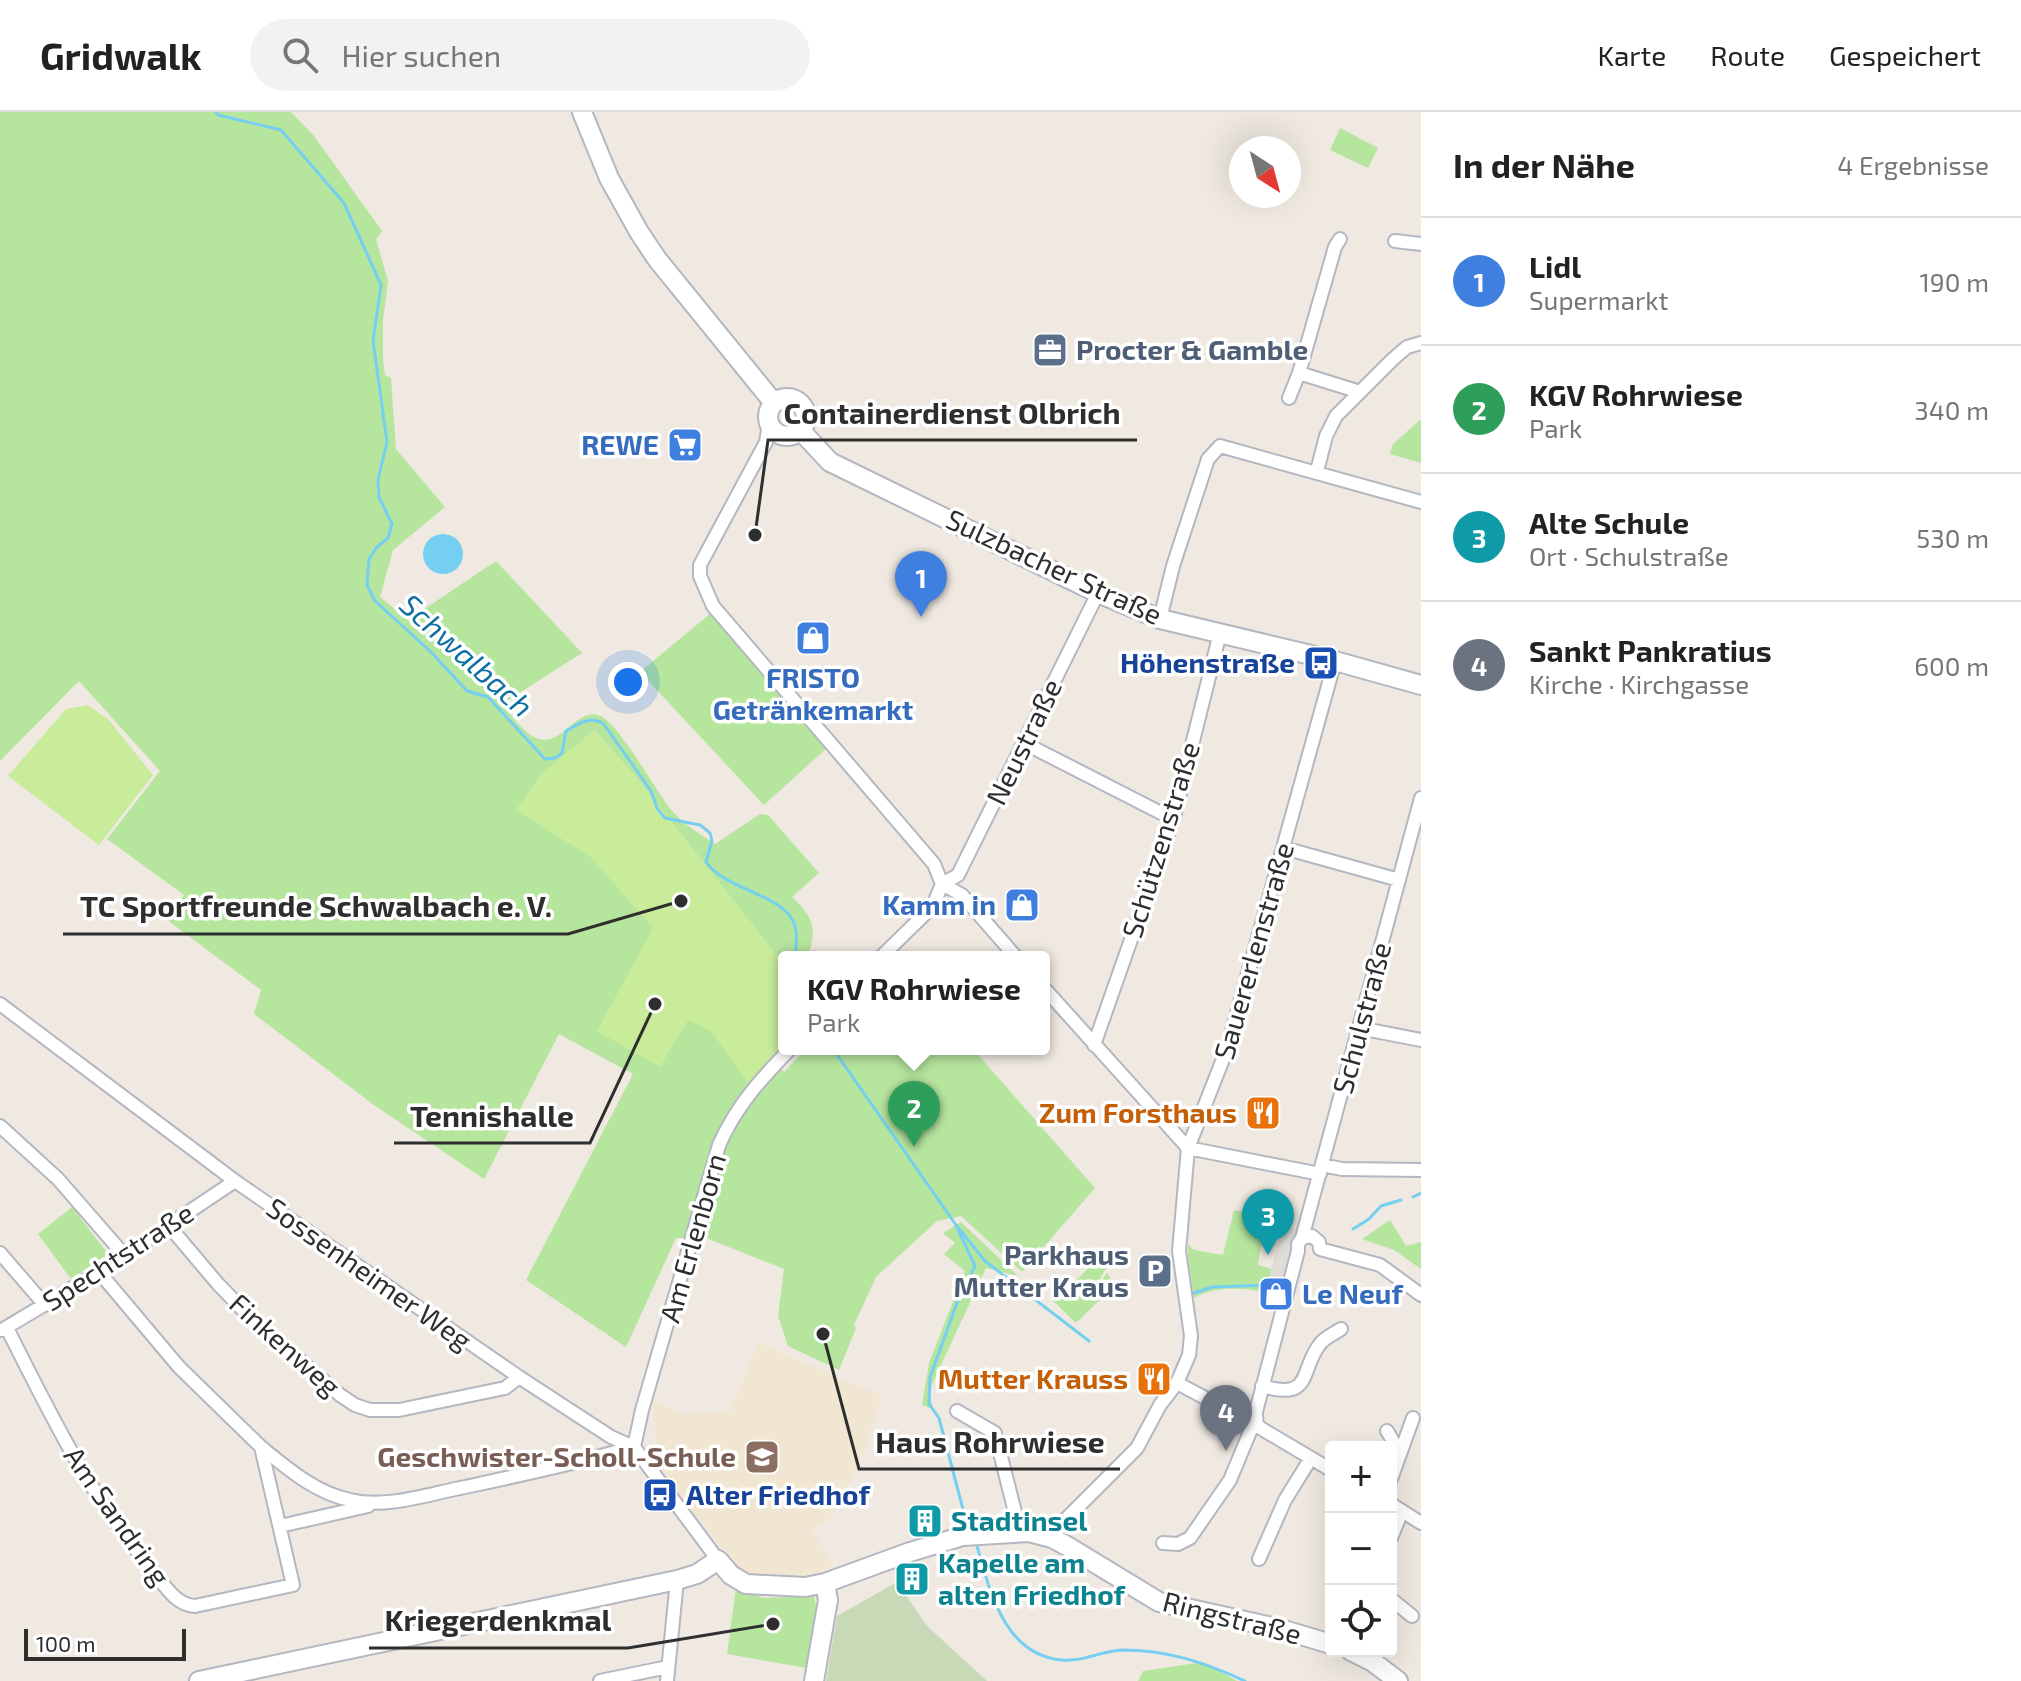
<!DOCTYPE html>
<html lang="de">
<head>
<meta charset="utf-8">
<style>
  body { margin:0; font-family:"Exo 2",sans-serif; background:#f2f2f2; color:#222 }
  .controls { position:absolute; right:24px; bottom:24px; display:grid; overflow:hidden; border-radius:8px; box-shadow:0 8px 32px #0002 }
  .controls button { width:72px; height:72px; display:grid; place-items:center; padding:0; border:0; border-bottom:2px solid #e0e0e0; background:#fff; color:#222; font:40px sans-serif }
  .compass { position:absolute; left:1229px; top:24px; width:72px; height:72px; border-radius:50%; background:#fff; box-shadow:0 8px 32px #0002; rotate:144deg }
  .scale { position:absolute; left:24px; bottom:20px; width:162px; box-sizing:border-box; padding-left:8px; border:4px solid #2e2e2e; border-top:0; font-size:22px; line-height:28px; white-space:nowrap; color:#2e2e2e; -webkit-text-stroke:6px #fff; paint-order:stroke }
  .you { position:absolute; left:628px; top:570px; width:28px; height:28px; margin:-20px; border:6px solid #fff; border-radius:50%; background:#1a73e8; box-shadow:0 0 0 12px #1a73e833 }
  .badge { display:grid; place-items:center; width:52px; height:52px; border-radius:50%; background:#4264fb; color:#fff; font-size:26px; font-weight:700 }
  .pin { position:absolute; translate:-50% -66px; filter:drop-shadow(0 2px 4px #0008) }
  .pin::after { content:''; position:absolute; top:42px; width:28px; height:24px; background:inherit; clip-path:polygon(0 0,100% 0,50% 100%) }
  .popup { position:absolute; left:778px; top:839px; width:272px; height:104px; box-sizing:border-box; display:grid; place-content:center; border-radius:8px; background:#fff; filter:drop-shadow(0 2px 6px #0005); font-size:26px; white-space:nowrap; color:#767676 }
  .popup b { font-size:30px; color:#222 }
  .popup::after { content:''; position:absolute; left:50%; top:100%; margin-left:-16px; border:16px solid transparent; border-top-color:#fff }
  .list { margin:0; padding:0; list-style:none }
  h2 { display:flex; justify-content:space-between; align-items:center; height:104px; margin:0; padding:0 32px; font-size:34px }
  h2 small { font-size:26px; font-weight:400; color:#767676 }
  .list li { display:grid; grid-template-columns:52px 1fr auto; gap:24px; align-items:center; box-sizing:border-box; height:128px; padding:0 32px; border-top:2px solid #e0e0e0 }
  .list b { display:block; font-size:30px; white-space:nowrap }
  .list p { margin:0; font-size:26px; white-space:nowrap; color:#767676 }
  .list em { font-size:26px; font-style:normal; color:#767676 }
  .icon { flex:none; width:44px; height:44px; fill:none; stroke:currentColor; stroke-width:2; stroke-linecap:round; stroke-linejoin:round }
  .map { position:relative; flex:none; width:1421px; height:1569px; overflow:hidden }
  header { display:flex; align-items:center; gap:48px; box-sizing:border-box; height:112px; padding:0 40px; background:#fff; border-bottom:2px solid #e0e0e0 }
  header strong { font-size:38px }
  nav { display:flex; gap:44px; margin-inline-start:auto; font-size:28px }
  .search { width:560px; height:72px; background:#f2f2f2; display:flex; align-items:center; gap:20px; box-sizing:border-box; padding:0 28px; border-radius:44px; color:#767676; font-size:30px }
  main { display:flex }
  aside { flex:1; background:#fff }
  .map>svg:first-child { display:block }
  .education { fill:#f0e6d1 }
  .green { fill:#b6e59e }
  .cemetery { fill:#c8d9b8 }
  .pitch { fill:#c9ec9a }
  .plaza { fill:#dfdcd8 }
  .water { fill:#75cff0 }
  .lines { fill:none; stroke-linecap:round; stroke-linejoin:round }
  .stream { stroke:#75cff0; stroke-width:3 }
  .street-casing { stroke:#b4b7c1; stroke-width:16 }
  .secondary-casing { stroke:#b4b7c1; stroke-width:22 }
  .street { stroke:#fff; stroke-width:12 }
  .secondary { stroke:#fff; stroke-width:18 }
  .labels { text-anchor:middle; stroke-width:7; stroke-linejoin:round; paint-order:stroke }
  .service-label { font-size:28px; font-weight:bold; fill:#4e5e75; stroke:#fff; text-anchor:start }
  .shop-label { font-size:28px; font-weight:bold; fill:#366cbe; stroke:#fff; text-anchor:end }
  .street-label { font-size:28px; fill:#2e2e2e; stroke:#fff }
  .transit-label { font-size:28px; font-weight:bold; fill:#164399; stroke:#fff; text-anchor:end }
  .food-label { font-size:28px; font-weight:bold; fill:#c56008; stroke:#fff; text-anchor:end }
  .education-label { font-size:28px; font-weight:bold; fill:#785e54; stroke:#fff; text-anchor:end }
  .culture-label { font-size:28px; font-weight:bold; fill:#0d838f; stroke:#fff; text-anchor:start }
  .water-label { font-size:30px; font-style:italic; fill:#0d6fa3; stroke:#fff }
  .leader { fill:none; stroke:#2e2e2e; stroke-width:3 }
  .callout-dot { fill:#2e2e2e; stroke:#fff; stroke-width:3 }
  .callout-label { font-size:30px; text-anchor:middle; font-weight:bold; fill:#2e2e2e; stroke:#fff; stroke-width:7; stroke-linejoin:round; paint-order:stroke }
</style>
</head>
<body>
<header>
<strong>Gridwalk</strong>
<div class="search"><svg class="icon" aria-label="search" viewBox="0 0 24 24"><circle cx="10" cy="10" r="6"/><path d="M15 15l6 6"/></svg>Hier suchen</div>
<nav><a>Karte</a><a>Route</a><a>Gespeichert</a></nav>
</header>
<main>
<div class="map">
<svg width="1421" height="1569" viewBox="0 0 1421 1569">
  <rect width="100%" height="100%" fill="#efe9e1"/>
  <path class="education" d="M758,1231L882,1284L863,1341L834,1402L812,1417L832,1453L819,1461L783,1464L743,1461L667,1368L655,1323L653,1290L686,1302L730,1299Z"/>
  <path class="green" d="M0,0H291L314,24L382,119L376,127L388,169L383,208V248L385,263L391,266L396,337L445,395L393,438L380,485L408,508L496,449L582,541L507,589H502C554,674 567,591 600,604C621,613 657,683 675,702C686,714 702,723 715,732L760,702L768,703L819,761L792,785C814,806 817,816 808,845H784V853L640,670L594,618L517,698L590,744L784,960L806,937H973L1095,1076L1022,1160L961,1104L937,1109L876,1165L854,1213L856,1216L839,1258L788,1234L778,1204L784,1157L706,1126H676L626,1235L526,1168L633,962L559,922L484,1067L374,993L254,902L261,878L167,808L184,783L107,727L160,659L79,569L0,649Z
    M1340,16L1378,36L1368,56L1330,38Z
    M1421,307V351L1390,342L1393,332Z
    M711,501L828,635L764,693L640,560Z
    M72,1095L108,1142L71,1167L38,1122Z
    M1234,1098L1256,1103V1106L1265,1109L1258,1153L1272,1157L1270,1162L1273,1181C1247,1177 1218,1172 1194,1186L1188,1147V1132L1194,1138L1223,1143Z
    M1390,1108L1406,1134L1421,1130V1157L1394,1138L1362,1127Z
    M961,1110L1018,1164L986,1156L929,1279L933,1297L922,1293L929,1251L965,1159L944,1142L955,1131L943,1121Z
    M1092,1152L1107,1155L1100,1166L1102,1168L1107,1161L1115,1173L1076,1211L1050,1186L1062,1173L1068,1177Z
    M736,1476L763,1486L814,1484L817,1499L807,1556L727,1542Z
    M1203,1550L1237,1569H1138L1143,1559Z"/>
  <path class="cemetery" d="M897,1470L927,1514L987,1569H826L837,1504Z"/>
  <path class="pitch" d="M87,593L108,607L153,663L99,733L8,664L66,597Z
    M594,618L640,670L784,853V933L748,971L711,919L688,908L660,955L597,919L653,816L590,744L516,698L541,662Z"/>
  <path class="plaza" d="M1283,1114L1298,1117L1283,1171L1271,1169L1270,1162L1278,1131L1283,1126Z"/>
  <path class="water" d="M423 442a20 20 0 1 1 40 0a20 20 0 1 1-40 0Z"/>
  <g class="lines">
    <path class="stream" d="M216,0L218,3L281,18L344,91L381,173L373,229L387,330L378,368L379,385L392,412L388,426L377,435L369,447L367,473L375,489L431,540L467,579L488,585L545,647L555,646L562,641L566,619C578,612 589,604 603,611L651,679L657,696L665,706L700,713L710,721L712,729L706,750C726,779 786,782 795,814C798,823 795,835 796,845
      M833,937L956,1113L985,1149L1089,1229
      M1413,1085L1421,1081
      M956,1113L975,1154L958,1188L930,1265L929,1292L939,1306L965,1405
      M1353,1117L1369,1107L1381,1094L1401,1088
      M1194,1181L1212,1175L1271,1173
      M977,1434C990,1479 1004,1543 1062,1548C1083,1550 1101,1539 1122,1538C1167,1538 1204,1550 1245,1569"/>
    <defs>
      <path id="street" d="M1340,127L1335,135L1299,261L1360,280
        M1395,129L1421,132
        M1289,286L1299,261
        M769,312L766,330L700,453V464L713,494L934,752L942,772
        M1317,359L1326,324L1336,304L1393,247L1407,235L1421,231
        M1160,507L1173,454L1208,347L1220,334L1421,390
        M1024,631L1161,701L1174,705
        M1284,736L1399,768
        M942,772L958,763L1098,481
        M942,772L962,783L1016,845
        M881,845L933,794L942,772
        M1044,876L1188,1036L1320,1062
        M0,892L235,1069L519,1265L611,1325L634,1335L718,1448
        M1359,916L1421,928
        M1094,933L1174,705L1220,521
        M0,1014L58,1067L125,1144
        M1322,1053L1342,1057L1421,1058
        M169,1114L218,1172L248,1203L340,1283L355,1293L370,1298H399L505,1276L519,1265
        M1302,1126L1421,686
        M1320,1137L1380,1153L1421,1183
        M0,1141L45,1193
        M7,1216C50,1302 91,1386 154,1460C165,1474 176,1493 195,1494L293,1473L261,1335L179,1255L99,1160
        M2,1218L99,1160L235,1069
        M1177,1271L1207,1287L1256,1301
        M1262,1274C1314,1289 1299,1258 1320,1232C1324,1226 1335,1221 1341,1217
        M957,1299L995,1321L1020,1420
        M1256,1304L1257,1313L1262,1317L1331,1358
        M1387,1319L1399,1339
        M261,1335C287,1356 315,1381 350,1388C387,1397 428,1382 465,1375C521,1363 578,1351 634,1335
        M634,1335L642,1298L719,1033C737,993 760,968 790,937
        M1391,1367L1413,1306
        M1391,1392L1421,1411
        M280,1414L368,1394
        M1052,1426L1064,1409L1137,1336L1160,1293L1177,1271L1189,1243L1191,1224L1179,1139L1188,1036L1227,937L1335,549
        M1391,1426L1402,1399
        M1163,1431L1178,1432L1190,1426L1230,1368L1252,1315L1298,1139V1132L1302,1126L1312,1124L1319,1130L1320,1137
        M1259,1447L1285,1388L1311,1346
        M1391,1487L1412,1504
        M600,1569L668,1555
        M667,1569L677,1468"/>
      <path id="secondary" d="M582,0L609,66L639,120L657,147L774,291
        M768 305a19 19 0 1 1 38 0a19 19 0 1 1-38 0Z
        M801,319L830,350L1098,481L1160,507L1328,547L1421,573
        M1351,1539L1373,1550L1398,1569
        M199,1569L677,1468L697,1462L718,1448L731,1463L746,1472L805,1475L825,1471L910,1440L963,1424L1029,1420L1052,1426L1067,1434L1159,1490L1277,1516L1331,1532
        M814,1569L828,1488L825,1471"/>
    </defs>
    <use href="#street" class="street-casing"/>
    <use href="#secondary" class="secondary-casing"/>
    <use href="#street" class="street"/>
    <use href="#secondary" class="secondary"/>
  </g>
  <defs>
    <symbol id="office-square" viewBox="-11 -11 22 22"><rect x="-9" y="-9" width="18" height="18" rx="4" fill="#5c6f8a" stroke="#fff"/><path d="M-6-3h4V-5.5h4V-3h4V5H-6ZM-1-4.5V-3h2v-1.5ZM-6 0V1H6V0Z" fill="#fff"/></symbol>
    <symbol id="supermarket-square" viewBox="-11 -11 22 22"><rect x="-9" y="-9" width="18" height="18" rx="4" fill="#3f7fe0" stroke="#fff"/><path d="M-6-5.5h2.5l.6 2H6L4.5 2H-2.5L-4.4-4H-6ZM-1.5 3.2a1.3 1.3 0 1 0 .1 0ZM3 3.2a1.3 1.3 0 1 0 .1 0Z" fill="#fff"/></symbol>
    <symbol id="shop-square" viewBox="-11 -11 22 22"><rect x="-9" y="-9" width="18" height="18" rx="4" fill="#3f7fe0" stroke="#fff"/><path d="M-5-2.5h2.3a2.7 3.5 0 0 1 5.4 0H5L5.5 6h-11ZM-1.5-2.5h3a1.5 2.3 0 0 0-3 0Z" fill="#fff"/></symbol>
    <symbol id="bus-square" viewBox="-11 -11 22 22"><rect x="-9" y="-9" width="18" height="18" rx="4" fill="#1a4fb4" stroke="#fff"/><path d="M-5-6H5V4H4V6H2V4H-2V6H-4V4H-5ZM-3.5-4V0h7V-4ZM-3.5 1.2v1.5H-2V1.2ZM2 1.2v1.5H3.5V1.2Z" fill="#fff"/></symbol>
    <symbol id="restaurant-square" viewBox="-11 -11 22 22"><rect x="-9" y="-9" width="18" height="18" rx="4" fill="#e8710a" stroke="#fff"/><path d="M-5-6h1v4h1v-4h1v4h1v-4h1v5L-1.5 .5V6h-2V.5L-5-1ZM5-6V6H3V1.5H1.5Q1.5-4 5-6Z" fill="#fff"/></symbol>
    <symbol id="parking-square" viewBox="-11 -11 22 22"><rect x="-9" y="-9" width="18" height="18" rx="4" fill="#5c6f8a" stroke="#fff"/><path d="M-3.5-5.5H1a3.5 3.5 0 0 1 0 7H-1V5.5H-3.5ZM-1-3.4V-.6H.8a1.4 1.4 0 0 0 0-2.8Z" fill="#fff"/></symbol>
    <symbol id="school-square" viewBox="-11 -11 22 22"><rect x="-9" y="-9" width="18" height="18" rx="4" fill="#8d6e63" stroke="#fff"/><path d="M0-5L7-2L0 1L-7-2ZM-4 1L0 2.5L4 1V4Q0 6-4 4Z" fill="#fff"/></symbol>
    <symbol id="building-square" viewBox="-11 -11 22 22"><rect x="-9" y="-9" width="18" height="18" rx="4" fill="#0f9aa8" stroke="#fff"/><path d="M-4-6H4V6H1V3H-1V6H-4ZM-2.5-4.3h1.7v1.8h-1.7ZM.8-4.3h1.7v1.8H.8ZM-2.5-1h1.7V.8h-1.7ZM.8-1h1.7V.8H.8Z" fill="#fff"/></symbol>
  </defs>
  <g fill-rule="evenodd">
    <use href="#office-square" x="1030" y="218" width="40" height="40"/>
    <use href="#supermarket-square" x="665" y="313" width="40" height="40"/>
    <use href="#shop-square" x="793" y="506" width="40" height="40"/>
    <use href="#bus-square" x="1301" y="531" width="40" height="40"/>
    <use href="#shop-square" x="1002" y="773" width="40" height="40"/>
    <use href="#restaurant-square" x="1243" y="981" width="40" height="40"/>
    <use href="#parking-square" x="1135" y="1139" width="40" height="40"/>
    <use href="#shop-square" x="1256" y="1162" width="40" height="40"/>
    <use href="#restaurant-square" x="1134" y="1247" width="40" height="40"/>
    <use href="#school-square" x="742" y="1325" width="40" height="40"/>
    <use href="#bus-square" x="640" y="1363" width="40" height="40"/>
    <use href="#building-square" x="905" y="1389" width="40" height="40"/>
    <use href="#building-square" x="892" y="1447" width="40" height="40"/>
  </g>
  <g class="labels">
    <g class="service-label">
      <text x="1076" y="248">Procter &amp; Gamble</text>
      <text x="1129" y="1153" text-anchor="end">Parkhaus<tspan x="1129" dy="32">Mutter Kraus</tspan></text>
    </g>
    <g class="shop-label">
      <text x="659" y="343">REWE</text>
      <text x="813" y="576" text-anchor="middle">FRISTO<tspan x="813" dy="32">Getränkemarkt</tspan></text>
      <text x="996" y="803">Kamm in</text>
      <text x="1302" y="1192" text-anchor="start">Le Neuf</text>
    </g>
    <g class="street-label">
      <text transform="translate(1054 455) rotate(25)" y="10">Sulzbacher Straße</text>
      <text transform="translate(1024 630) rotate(-64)" y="10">Neustraße</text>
      <text transform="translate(1161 728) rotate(-73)" y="10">Schützenstraße</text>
      <text transform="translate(1254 839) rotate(-74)" y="10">Sauererlenstraße</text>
      <text transform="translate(1362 906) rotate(-75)" y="10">Schulstraße</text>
      <text transform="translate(693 1126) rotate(-74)" y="10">Am Erlenborn</text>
      <text transform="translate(118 1145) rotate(-33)" y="10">Spechtstraße</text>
      <text transform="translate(369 1162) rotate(35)" y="10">Sossenheimer Weg</text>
      <text transform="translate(285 1233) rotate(42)" y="10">Finkenweg</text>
      <text transform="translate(117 1404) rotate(55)" y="10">Am Sandring</text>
      <text transform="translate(1232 1506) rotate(14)" y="10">Ringstraße</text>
    </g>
    <g class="transit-label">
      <text x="1295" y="561">Höhenstraße</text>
      <text x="686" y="1393" text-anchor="start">Alter Friedhof</text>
    </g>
    <g class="food-label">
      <text x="1237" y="1011">Zum Forsthaus</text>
      <text x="1128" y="1277">Mutter Krauss</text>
    </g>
    <g class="education-label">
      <text x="736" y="1355">Geschwister-Scholl-Schule</text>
    </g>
    <g class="culture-label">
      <text x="951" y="1419">Stadtinsel</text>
      <text x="938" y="1461">Kapelle am<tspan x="938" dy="32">alten Friedhof</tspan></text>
    </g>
    <g class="water-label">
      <text transform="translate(466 544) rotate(42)" y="10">Schwalbach</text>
    </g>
  </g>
  <path class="leader" d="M755 423L768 328H1137M681 789L568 822H63M655 892L590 1031H394M823 1222L859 1357H1120M773 1512L628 1536H369"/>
  <g class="callout-dot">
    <circle cx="755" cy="423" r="8"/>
    <circle cx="681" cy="789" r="8"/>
    <circle cx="655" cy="892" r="8"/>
    <circle cx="823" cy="1222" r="8"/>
    <circle cx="773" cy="1512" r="8"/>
  </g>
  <g class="callout-label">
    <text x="952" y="312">Containerdienst Olbrich</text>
    <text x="316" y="805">TC Sportfreunde Schwalbach e. V.</text>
    <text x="492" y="1015">Tennishalle</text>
    <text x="990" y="1341">Haus Rohrwiese</text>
    <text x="498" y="1519">Kriegerdenkmal</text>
  </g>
</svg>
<div class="controls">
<button>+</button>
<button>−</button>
<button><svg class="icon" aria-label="locate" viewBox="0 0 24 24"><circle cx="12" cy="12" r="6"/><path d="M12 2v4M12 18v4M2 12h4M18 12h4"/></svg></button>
</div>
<svg class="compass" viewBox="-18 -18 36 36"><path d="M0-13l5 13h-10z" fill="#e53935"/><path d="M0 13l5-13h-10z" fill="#767676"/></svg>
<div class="scale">100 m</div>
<div class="you"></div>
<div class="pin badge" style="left:921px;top:505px;background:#3f7fe0">1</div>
<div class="pin badge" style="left:914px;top:1035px;background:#2e9e5b">2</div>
<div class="popup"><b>KGV Rohrwiese</b>Park</div>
<div class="pin badge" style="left:1268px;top:1143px;background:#0f9aa8">3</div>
<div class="pin badge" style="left:1226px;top:1339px;background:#6b7280">4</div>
</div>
<aside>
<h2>In der Nähe<small>4 Ergebnisse</small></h2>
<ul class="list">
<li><span class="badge" style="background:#3f7fe0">1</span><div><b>Lidl</b><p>Supermarkt</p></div><em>190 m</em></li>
<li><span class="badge" style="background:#2e9e5b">2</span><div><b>KGV Rohrwiese</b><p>Park</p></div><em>340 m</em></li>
<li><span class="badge" style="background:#0f9aa8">3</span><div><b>Alte Schule</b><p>Ort · Schulstraße</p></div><em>530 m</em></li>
<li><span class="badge" style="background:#6b7280">4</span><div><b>Sankt Pankratius</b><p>Kirche · Kirchgasse</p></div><em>600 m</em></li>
</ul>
</aside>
</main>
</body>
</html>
